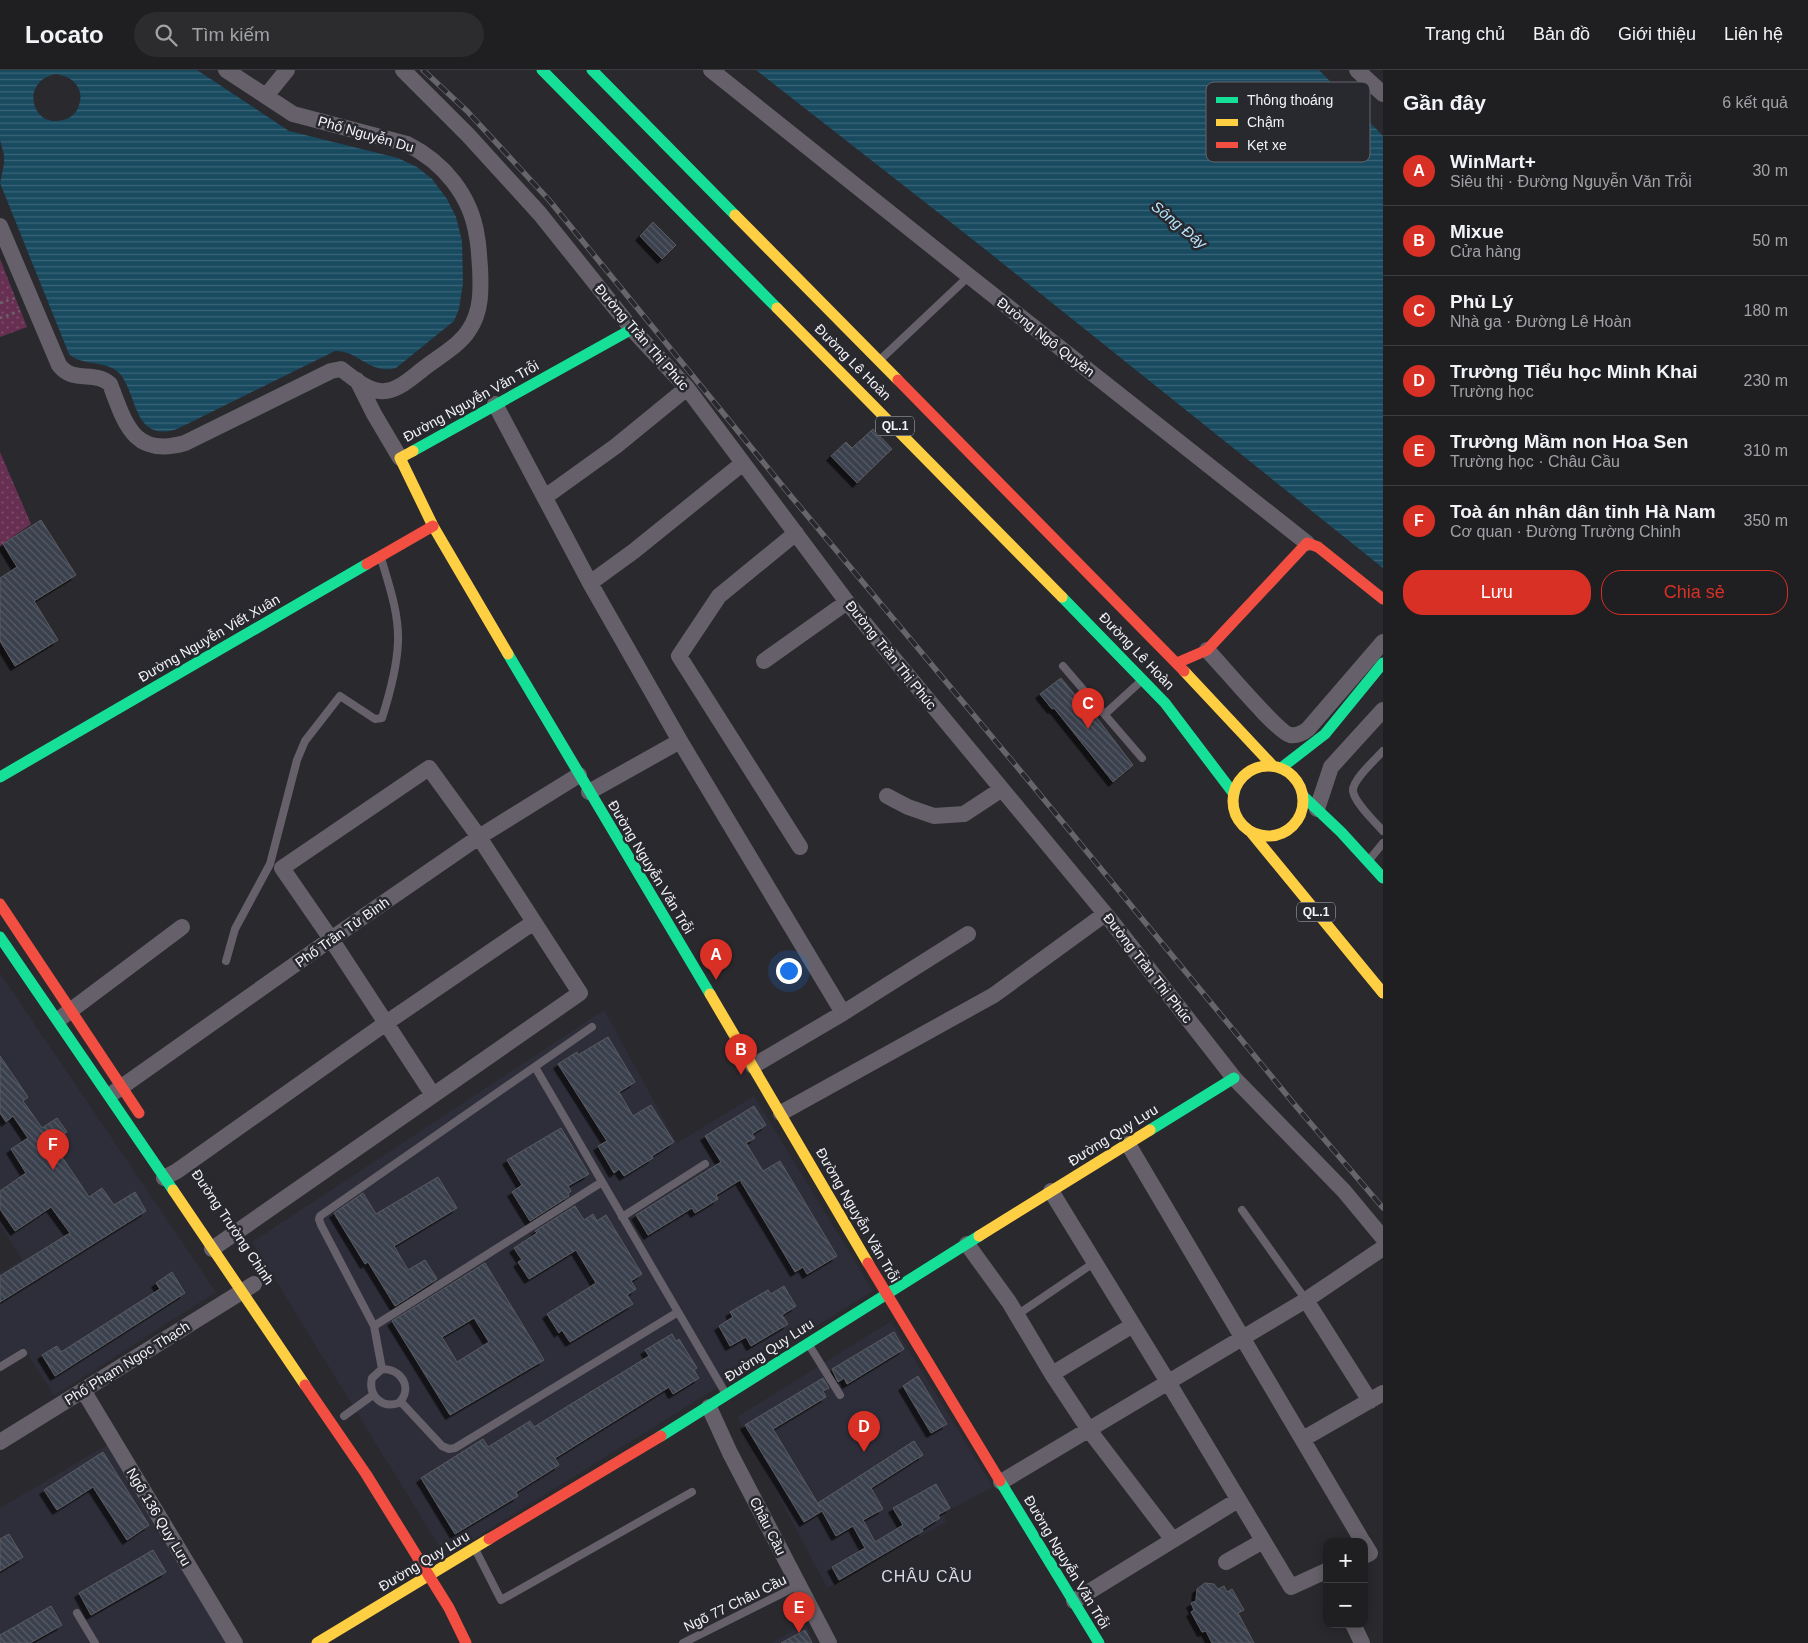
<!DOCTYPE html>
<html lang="vi">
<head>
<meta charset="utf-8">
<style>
  body { margin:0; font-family:Arial,sans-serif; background:#2c2c2f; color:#f1f3f6 }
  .controls { position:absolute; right:15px; bottom:15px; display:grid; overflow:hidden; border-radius:10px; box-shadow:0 2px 12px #0003 }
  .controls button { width:45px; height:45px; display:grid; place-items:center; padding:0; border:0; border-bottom:1px solid #3c3d40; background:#1f1f22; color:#f1f3f6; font:25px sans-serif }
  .you { position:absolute; left:788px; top:900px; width:18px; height:18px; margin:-12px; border:4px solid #fff; border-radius:50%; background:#1a73e8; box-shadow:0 0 0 8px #1a73e833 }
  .badge { display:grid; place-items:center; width:32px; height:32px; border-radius:50%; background:#d93025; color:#fff; font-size:16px; font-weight:700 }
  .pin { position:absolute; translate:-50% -41px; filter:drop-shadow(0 1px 2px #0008) }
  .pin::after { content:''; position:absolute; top:26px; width:18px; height:15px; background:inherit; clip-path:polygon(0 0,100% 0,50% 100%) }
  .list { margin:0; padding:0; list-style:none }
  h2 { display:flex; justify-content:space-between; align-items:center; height:65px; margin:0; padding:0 20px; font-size:21px }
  h2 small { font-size:16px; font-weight:400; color:#a1a2a5 }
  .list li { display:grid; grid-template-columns:32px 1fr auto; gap:15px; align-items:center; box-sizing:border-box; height:70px; padding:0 20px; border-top:1px solid #3c3d40 }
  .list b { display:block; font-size:19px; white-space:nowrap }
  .list p { margin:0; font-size:16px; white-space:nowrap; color:#a1a2a5 }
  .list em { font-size:16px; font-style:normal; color:#a1a2a5 }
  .actions { display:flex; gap:10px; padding:15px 20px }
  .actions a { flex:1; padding:11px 0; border:1px solid #d93025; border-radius:20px; text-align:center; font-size:18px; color:#d93025 }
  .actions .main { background:#d93025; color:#fff }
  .icon { flex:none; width:28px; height:28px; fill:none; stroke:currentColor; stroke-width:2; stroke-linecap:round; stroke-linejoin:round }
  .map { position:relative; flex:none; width:1383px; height:1573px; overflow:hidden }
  header { display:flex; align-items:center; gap:30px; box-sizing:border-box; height:70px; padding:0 25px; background:#1f1f22; border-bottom:1px solid #3c3d40 }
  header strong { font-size:24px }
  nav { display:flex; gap:28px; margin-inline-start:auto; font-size:18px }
  .search { width:350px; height:45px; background:#2c2c2f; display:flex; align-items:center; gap:12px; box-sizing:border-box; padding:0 18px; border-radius:28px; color:#a1a2a5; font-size:19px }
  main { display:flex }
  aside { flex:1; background:#1f1f22 }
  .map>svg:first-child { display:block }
  .built { fill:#2e2e3a }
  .park { fill:url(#park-dots) }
  .water { fill:url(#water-rules); fill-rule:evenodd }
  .building { fill:url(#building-back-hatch); stroke:#5a5b5f; fill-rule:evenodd; filter:url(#shadow) }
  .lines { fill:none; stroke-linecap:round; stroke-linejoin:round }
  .path { stroke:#69656c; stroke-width:2.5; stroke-dasharray:2.5 4; stroke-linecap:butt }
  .lane { stroke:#656069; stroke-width:8 }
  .street { stroke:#656069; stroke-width:16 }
  .fast { stroke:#16e098; stroke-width:11 }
  .slow { stroke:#ffcf43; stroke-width:11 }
  .jam { stroke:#f24e42; stroke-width:11 }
  .rail-casing { stroke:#68656a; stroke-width:5.5 }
  .rail { stroke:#28282f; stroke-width:4; stroke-dasharray:11; stroke-linecap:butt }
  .labels { text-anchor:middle; stroke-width:5; stroke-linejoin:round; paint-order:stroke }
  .shield { fill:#28282f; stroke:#b6b5bb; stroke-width:1 }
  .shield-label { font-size:12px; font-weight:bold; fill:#f3f2f7 }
  .street-label { font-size:14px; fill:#f3f2f7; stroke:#28282f }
  .water-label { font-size:15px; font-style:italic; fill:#b7e5fd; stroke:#28282f }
  .quarter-label { font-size:16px; letter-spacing:1px; fill:#dbdae4; stroke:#28282f }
  .key { fill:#28282f; stroke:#65656b; stroke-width:1 }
  .key-label { font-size:14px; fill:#f3f2f7 }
</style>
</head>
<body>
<header>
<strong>Locato</strong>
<div class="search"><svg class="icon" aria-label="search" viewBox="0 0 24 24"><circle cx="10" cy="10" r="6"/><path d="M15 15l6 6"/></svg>Tìm kiếm</div>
<nav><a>Trang chủ</a><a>Bản đồ</a><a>Giới thiệu</a><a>Liên hệ</a></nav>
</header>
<main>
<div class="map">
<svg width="1383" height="1573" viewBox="0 0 1383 1573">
  <defs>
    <pattern id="park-dots" width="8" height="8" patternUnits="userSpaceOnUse" patternTransform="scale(1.25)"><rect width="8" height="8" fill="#673052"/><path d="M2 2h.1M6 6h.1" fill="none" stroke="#7d4e6c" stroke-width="1.8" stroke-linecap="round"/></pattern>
    <pattern id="water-rules" width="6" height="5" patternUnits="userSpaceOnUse" patternTransform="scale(1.25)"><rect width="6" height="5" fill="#194b60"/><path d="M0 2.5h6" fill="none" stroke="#3b6578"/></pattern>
    <pattern id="building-back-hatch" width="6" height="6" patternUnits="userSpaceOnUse" patternTransform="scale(1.25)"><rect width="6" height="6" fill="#3a404e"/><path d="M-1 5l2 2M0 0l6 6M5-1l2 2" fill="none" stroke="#575c68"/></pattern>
    <filter id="shadow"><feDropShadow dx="-4.5" dy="4.5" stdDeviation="0" flood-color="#0009"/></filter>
  </defs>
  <rect width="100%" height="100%" fill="#29292e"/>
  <path class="built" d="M0,903L216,1222L54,1326L23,1277L0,1292V1203L22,1190L0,1155Z
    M604,940L677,1073L754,1026L873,1221L454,1481H442L252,1172Z
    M891,1251L993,1417L944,1443L946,1452L827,1518L737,1347Z
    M110,1373L227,1573H0V1438Z
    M805,1553L814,1573H771Z"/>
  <path class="park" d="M0,189L27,257L0,267Z
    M0,382L31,454L0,476Z"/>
  <path class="water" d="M0,0H197L289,61L398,88L417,97L432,109L447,129L456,147L462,171L463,213L459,239L454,251L396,298C370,305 358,280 335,281L177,359C136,372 138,332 123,308C111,288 84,298 69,284L0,113L4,94V85L0,70ZM56,4C72,6 85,18 79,35C77,43 71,48 63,50C32,59 19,11 56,4Z
    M756,0H1319L1383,66V498L981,176Z"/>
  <path class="building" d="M653,152L676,175L662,189L640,166Z
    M873,359L892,379L857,413L831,386L846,372L852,378Z
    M41,450L76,505L34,531L58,570L15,596L0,571V508L17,497L3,474Z
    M1061,608L1085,637L1087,635L1133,695L1113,712L1054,638L1052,639L1040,624Z
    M608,967L635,1012L619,1022L633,1046L651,1035L674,1072L652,1086L653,1088L624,1106L619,1099L614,1103L598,1076L607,1071L558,994L577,982L578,985Z
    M0,986L28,1027L23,1031L42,1058L57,1048L67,1062L52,1072L89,1127L102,1118L114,1135L135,1122L146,1141L0,1232V1206L70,1163L51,1137L15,1161L0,1139V1121L26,1103L11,1079L28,1068L13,1046L6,1052L0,1043Z
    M754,1036L766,1055L752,1064L755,1068L746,1073L763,1101L780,1091L837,1186L807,1204L803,1197L795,1202L740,1110L716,1125L718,1129L695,1143L692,1138L648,1165L636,1145L721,1092L705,1066Z
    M561,1058L589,1104L568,1116L571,1121L568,1124L569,1126L530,1151L512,1122L522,1115L507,1090Z
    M438,1107L457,1138L394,1176L408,1200L425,1190L437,1209L395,1236L368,1192L365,1194L334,1143L363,1123L376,1144Z
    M575,1136L584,1150L593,1144L597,1151L606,1145L642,1204L631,1211L636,1219L627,1225L633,1234L570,1272L562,1260L559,1263L547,1244L596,1213L576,1180L529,1209L518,1192L522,1190L514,1178L537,1163L535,1161Z
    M485,1193L544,1290L450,1345L392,1251ZM474,1248L489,1272L457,1292L442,1267Z
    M172,1202L185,1223L55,1306L42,1285L57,1276L61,1282L160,1219L156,1213Z
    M784,1216L796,1236L782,1245L788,1254L751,1276L746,1267L730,1276L719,1256L733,1247L730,1242L768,1220L771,1224Z
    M894,1262L904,1279L847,1314L844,1308L838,1312L832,1299Z
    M672,1264L676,1271L679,1269L697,1298L694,1300L699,1308L673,1324L669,1317L555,1388L559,1395L516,1422L518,1426L455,1464L421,1408L483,1369L488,1377L530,1351L534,1357L649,1286L645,1280Z
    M918,1306L947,1354L931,1363L903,1316Z
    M823,1308L829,1318L823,1321L826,1327L773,1359L820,1437L818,1433L914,1371L923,1385L871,1418L883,1439L863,1450L875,1472L903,1455L893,1438L936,1414L950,1438L938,1445L940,1448L922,1459L923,1461L839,1510L832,1497L865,1478L853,1456L836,1466L822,1441L804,1452L745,1355Z
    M103,1382L149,1455L127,1470L93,1417L57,1440L44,1420Z
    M9,1464L23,1487L0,1501V1469Z
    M153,1480L166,1502L91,1545L79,1523Z
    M1205,1513L1214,1514L1218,1519L1224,1516L1227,1522L1232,1519L1244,1540L1238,1543L1254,1573H1212L1206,1561L1202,1562L1191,1542L1194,1540L1191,1533L1196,1531L1197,1519Z
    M51,1536L62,1555L30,1573H0V1565Z
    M805,1560L812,1573H781Z"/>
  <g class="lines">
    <path class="path" d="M0,233L15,228
      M0,248L20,241"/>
    <path class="lane" d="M881,289L969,206
      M1063,596L1142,688
      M1105,644L1140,612
      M1383,681C1376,689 1352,710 1353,721C1354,732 1375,752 1383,761
      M1370,789L1383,773
      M226,891L235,859L270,794L297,690L305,671L340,626L375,649L382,648C390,623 397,598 398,572C399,543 389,515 381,488
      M535,997L726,1324
      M1242,1140L1306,1230
      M622,1147L705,1094
      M1017,1245L1095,1192
      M374,1256L602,1112
      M809,1275L840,1325
      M0,1297L23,1283
      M382,1299L374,1256L321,1155L319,1149L320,1146L592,957
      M382,1299C402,1299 413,1318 399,1333C381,1339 368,1325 372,1308Z
      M401,1332L442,1376L449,1379L455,1378L678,1242
      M344,1346L373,1325
      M475,1479L501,1530L692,1422
      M77,1543L95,1573
      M683,1573L799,1515"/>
    <path class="street" d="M403,0L468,65L540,144L632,259L687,318L847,532L1112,852L1234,1008L1344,1121L1383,1168
      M711,0L969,206L1307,473
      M1357,0L1383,24
      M266,26L287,0
      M0,156L59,295C73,314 94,300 110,314C125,353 133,388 185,373L331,301L341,299C352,307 366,320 380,321C396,323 411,308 423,299C438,287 459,276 469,260C482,241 481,218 480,197C479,187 479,177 477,167C471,125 443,92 407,74L293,44L226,0
      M357,310L374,344L400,388
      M495,334L590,513L680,671L843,943
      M545,427L616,376L687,318
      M796,463L719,526L679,586L800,777
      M590,513L634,481L743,393
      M1207,580C1220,593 1277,662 1290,665C1296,666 1303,663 1308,659L1383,572
      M764,591L847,532
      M589,722L680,671
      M887,726L908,737L934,746L964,744L1002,719
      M1317,739L1331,697L1383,640
      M62,947L182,857
      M753,996L843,943L968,864
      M113,1023L331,869L479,767L579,705
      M781,1043L994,925L1105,844
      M1128,1074L1363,1472
      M164,1108L177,1101L386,953L534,852
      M1051,1121L1168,1312L1291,1517L1326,1501
      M967,1174L1009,1232L1052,1304L1089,1360L1173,1470
      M212,1179L580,923L479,767L429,698L282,798L331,869L433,1025
      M1306,1230L1370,1331
      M1052,1304L1133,1255
      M83,1320L235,1573
      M709,1337L730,1383L829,1573
      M1303,1369L1383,1323
      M0,1372L254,1214
      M1001,1412L1306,1230L1383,1178
      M1364,1473L1370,1483L1364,1486
      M1226,1492L1263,1471
      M1074,1531L1238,1430
      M1353,1554L1362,1573"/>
    <path class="fast" d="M542,0L777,238
      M592,0L735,145
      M413,381L632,259
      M1062,527L1165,633L1234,724
      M508,584L710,924
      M1281,698L1325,664L1383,593
      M0,707L367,494
      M1303,726L1341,762L1383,808
      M0,867L173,1120
      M1150,1060L1234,1008
      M661,1366L979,1166
      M1000,1411L1099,1573"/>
    <path class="slow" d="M735,145L898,310
      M777,238L1062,527
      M413,381L400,388L433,456L508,584
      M1184,601L1273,696
      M1233 731a35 35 0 1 1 70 0a35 35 0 1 1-70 0Z
      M1250,761L1383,923
      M710,924L868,1193
      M173,1120L305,1315
      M979,1166L1150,1060
      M317,1573L489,1469"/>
    <path class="jam" d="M898,310L1184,601
      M367,494L433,456
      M1177,593L1207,580L1307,473L1318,477L1383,529
      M0,834L139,1043
      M868,1193L1000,1411
      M305,1315L366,1404L449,1538L466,1573
      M489,1469L661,1366"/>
    <defs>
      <path id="rail" d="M423,0L467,41L549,130L790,425L1028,710L1295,1035L1383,1138"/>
    </defs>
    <use href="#rail" class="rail-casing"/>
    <use href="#rail" class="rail"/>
  </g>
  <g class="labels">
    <g class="shield">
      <rect x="876" y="346.5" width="38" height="19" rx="4"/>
      <rect x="1297" y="832.5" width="38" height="19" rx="4"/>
    </g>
    <g class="shield-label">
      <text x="895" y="360">QL.1</text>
      <text x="1316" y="846">QL.1</text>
    </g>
    <g class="street-label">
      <text transform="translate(366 64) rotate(16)" y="5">Phố Nguyễn Du</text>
      <text transform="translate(642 267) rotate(49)" y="5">Đường Trần Thị Phúc</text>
      <text transform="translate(1046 267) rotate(38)" y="5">Đường Ngô Quyền</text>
      <text transform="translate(853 292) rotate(45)" y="5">Đường Lê Hoàn</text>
      <text transform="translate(471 331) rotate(-29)" y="5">Đường Nguyễn Văn Trỗi</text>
      <text transform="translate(209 568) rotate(-30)" y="5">Đường Nguyễn Viết Xuân</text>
      <text transform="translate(1137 581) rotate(46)" y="5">Đường Lê Hoàn</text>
      <text transform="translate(891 585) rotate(51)" y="5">Đường Trần Thị Phúc</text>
      <text transform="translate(651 797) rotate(59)" y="5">Đường Nguyễn Văn Trỗi</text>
      <text transform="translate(342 862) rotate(-35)" y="5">Phố Trần Tử Bình</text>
      <text transform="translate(1148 898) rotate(52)" y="5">Đường Trần Thị Phúc</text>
      <text transform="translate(1113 1065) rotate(-32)" y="5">Đường Quy Lưu</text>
      <text transform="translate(858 1145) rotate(60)" y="5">Đường Nguyễn Văn Trỗi</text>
      <text transform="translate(233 1157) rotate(56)" y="5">Đường Trường Chinh</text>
      <text transform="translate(769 1280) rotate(-33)" y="5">Đường Quy Lưu</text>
      <text transform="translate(127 1293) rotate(-32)" y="5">Phố Phạm Ngọc Thạch</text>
      <text transform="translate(159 1447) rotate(59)" y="5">Ngõ 136 Quy Lưu</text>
      <text transform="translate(768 1456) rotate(63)" y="5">Châu Cầu</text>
      <text transform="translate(424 1491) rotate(-31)" y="5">Đường Quy Lưu</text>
      <text transform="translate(1067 1492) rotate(59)" y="5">Đường Nguyễn Văn Trỗi</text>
      <text transform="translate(735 1533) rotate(-26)" y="5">Ngõ 77 Châu Cầu</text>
    </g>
    <g class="water-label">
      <text transform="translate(1179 155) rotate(39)" y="5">Sông Đáy</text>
    </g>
    <g class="quarter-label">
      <text x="927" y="1512">CHÂU CẦU</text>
    </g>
  </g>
  <rect x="1206" y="12" width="164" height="80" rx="8" class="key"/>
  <rect x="1216" y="27" width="22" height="6" fill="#16e098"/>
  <rect x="1216" y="49" width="22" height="7" fill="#ffcf43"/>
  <rect x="1216" y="72" width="22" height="6" fill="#f24e42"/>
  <g class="key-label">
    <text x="1247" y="35">Thông thoáng</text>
    <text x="1247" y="57">Chậm</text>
    <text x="1247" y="80">Kẹt xe</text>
  </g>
</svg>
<div class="controls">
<button>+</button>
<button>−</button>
</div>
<div class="you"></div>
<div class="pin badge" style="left:716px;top:910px">A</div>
<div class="pin badge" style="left:741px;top:1005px">B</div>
<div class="pin badge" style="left:1088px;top:659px">C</div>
<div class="pin badge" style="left:864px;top:1382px">D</div>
<div class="pin badge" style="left:799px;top:1563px">E</div>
<div class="pin badge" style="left:53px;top:1100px">F</div>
</div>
<aside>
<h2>Gần đây<small>6 kết quả</small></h2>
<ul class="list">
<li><span class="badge">A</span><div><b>WinMart+</b><p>Siêu thị · Đường Nguyễn Văn Trỗi</p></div><em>30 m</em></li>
<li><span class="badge">B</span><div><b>Mixue</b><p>Cửa hàng</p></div><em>50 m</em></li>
<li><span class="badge">C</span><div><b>Phủ Lý</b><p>Nhà ga · Đường Lê Hoàn</p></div><em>180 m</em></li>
<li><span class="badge">D</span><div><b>Trường Tiểu học Minh Khai</b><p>Trường học</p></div><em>230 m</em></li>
<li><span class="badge">E</span><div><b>Trường Mầm non Hoa Sen</b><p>Trường học · Châu Cầu</p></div><em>310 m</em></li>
<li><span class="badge">F</span><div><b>Toà án nhân dân tỉnh Hà Nam</b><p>Cơ quan · Đường Trường Chinh</p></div><em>350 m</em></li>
</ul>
<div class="actions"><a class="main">Lưu</a><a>Chia sẻ</a></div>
</aside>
</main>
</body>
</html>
